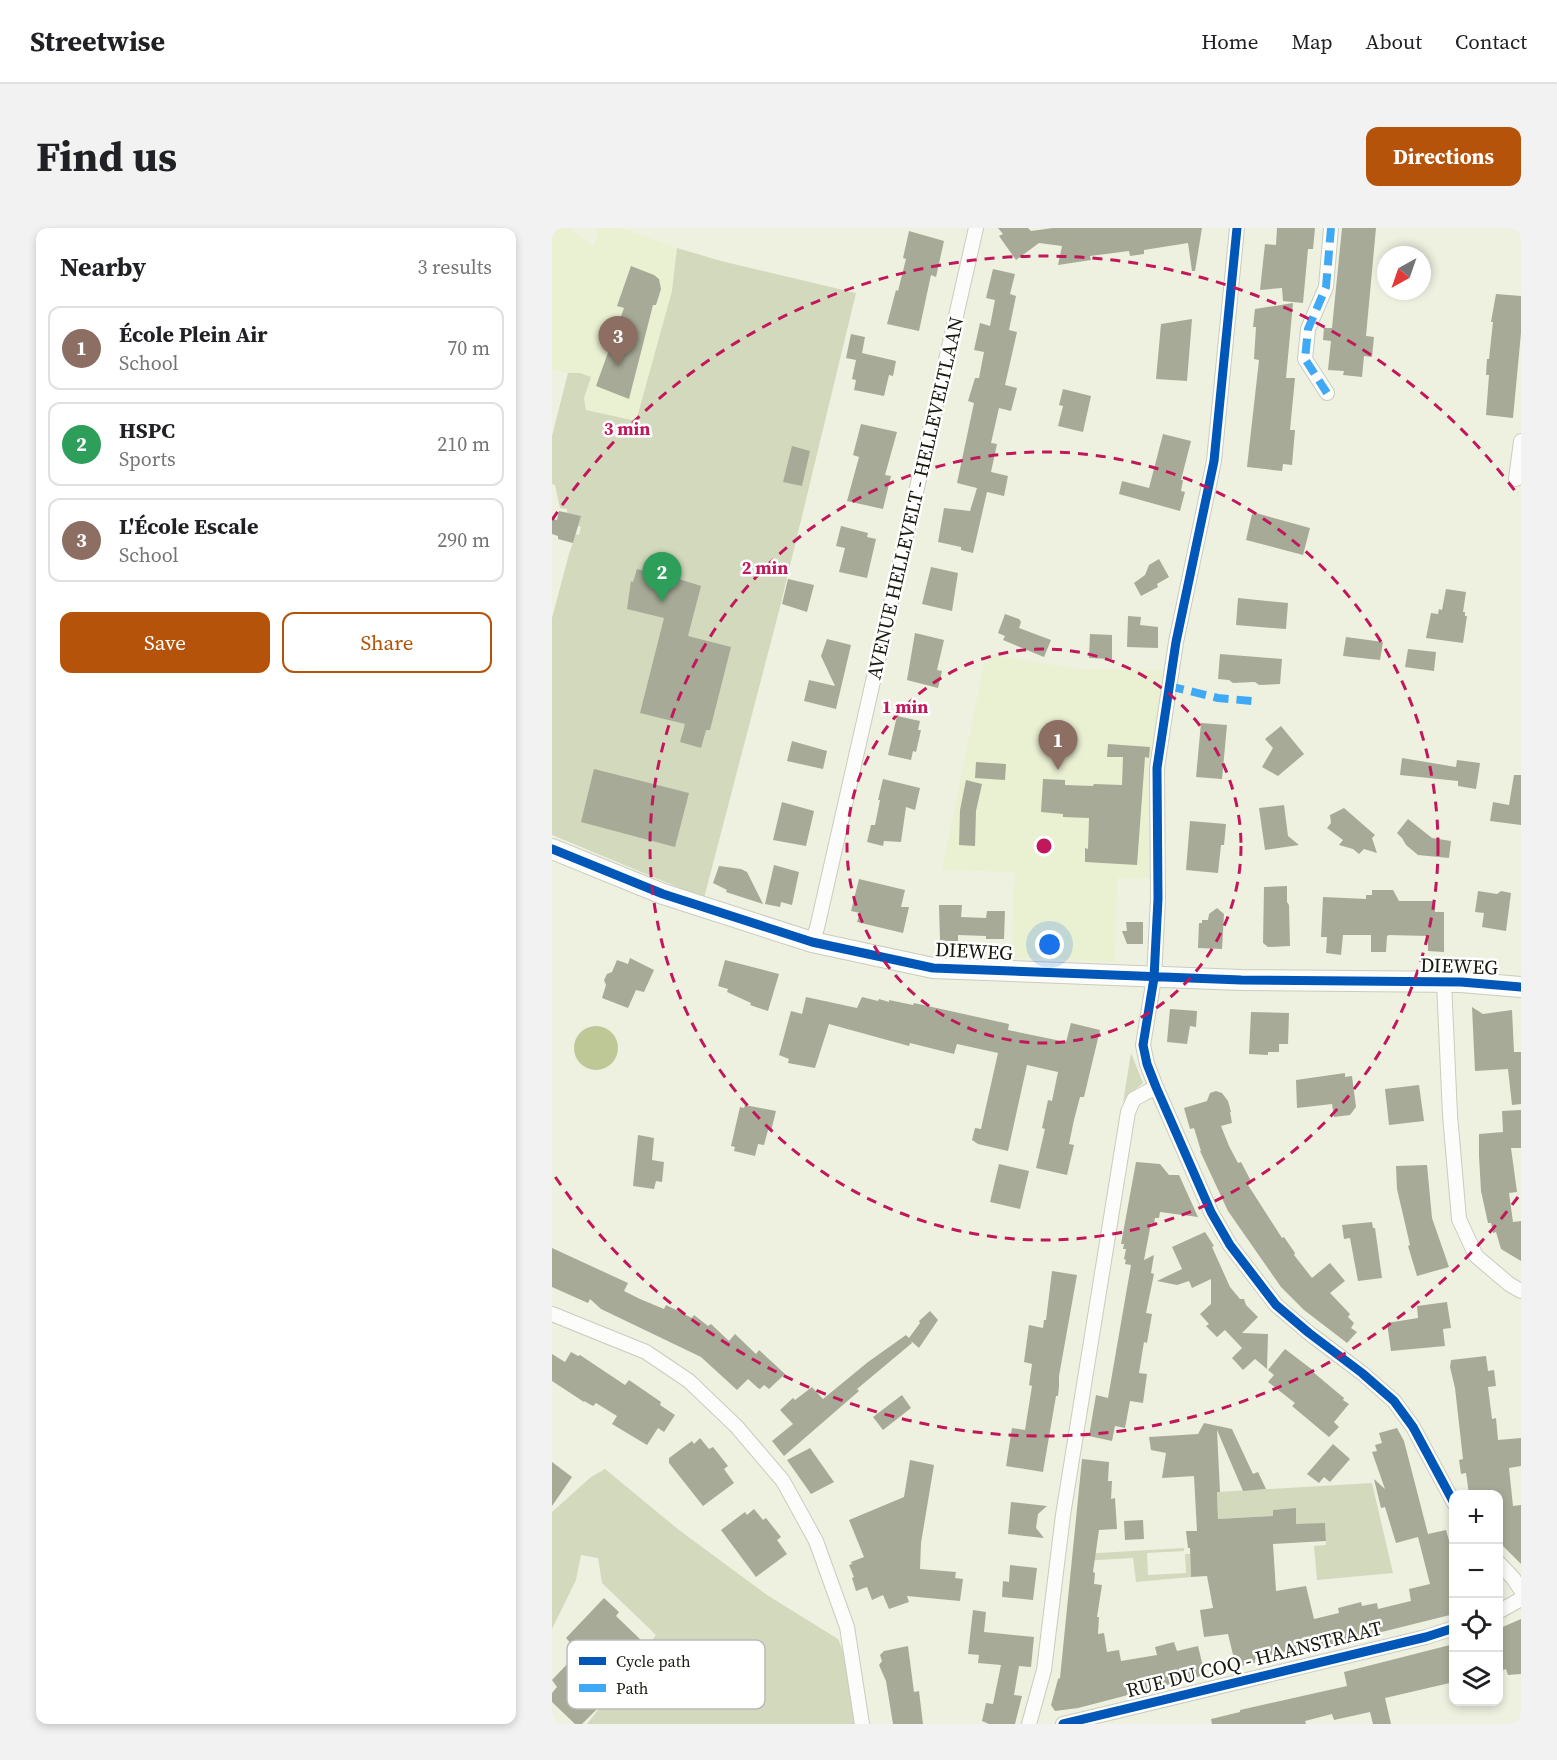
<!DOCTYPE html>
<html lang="en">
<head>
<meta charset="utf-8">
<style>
  body { margin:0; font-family:"Source Serif 4",serif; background:#f2f2f2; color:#202124 }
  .controls { position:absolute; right:18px; bottom:18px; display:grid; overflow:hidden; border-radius:12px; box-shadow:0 3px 9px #0003 }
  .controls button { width:54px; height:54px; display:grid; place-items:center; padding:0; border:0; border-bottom:2px solid #e0e0e0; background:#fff; color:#202124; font:30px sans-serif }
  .compass { position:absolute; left:825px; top:18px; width:54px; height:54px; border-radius:50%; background:#fff; box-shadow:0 3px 9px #0003; rotate:220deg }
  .you { position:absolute; left:498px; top:717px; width:21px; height:21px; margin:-15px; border:4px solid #fff; border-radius:50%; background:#1a73e8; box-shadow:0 0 0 9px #1a73e833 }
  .badge { display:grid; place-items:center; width:39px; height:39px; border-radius:50%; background:#b45309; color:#fff; font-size:20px; font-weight:700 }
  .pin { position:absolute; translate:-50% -50px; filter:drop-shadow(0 2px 3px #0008) }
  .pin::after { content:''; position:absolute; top:32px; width:21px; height:18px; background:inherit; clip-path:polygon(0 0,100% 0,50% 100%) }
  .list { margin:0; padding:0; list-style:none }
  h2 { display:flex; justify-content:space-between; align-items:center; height:78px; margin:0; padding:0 24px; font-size:26px }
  h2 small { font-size:20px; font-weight:400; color:#757577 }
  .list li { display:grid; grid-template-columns:39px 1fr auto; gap:18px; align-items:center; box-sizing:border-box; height:84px; margin:0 12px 12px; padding:0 12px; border:2px solid #e0e0e0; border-radius:12px }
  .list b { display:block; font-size:22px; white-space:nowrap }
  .list p { margin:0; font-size:20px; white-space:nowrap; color:#757577 }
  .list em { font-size:20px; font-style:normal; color:#757577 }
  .actions { display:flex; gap:12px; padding:18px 24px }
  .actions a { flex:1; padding:14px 0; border:2px solid #b45309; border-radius:12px; text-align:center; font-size:21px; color:#b45309 }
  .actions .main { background:#b45309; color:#fff }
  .icon { flex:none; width:33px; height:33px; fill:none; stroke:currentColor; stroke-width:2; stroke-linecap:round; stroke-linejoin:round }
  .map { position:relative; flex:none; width:969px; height:1496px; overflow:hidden; border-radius:12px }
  header { display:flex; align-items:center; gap:36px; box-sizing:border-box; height:84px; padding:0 30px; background:#fff; border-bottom:2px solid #e0e0e0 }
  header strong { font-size:28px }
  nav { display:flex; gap:33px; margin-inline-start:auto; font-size:21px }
  .intro { display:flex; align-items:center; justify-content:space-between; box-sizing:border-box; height:144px; padding:0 36px }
  h1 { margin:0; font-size:42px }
  .button { padding:15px 27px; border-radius:12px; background:#b45309; color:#fff; font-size:21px; font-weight:700 }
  main { display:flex; gap:36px; padding:0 36px }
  aside { flex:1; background:#fff; border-radius:12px; box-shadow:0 3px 9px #0003 }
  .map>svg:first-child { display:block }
  .built { fill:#eaf0d2 }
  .green { fill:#d3d9bd }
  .water { fill:#bec897 }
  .building { fill:#a6aa96 }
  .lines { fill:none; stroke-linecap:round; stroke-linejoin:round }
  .street-casing { stroke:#c9ccbe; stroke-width:16 }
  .secondary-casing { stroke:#c9ccbe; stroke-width:22 }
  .street { stroke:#fcfdfa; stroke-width:14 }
  .secondary { stroke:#fcfdfa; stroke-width:20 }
  .quiet { stroke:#3fa9f5; stroke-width:8; stroke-dasharray:15 8; stroke-linecap:butt }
  .cycleway-casing { stroke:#fff; stroke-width:13 }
  .cycleway { stroke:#0057b8; stroke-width:9 }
  .ring { fill:none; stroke:#c2185b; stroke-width:3; stroke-dasharray:10 8 }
  .labels { text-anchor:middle; stroke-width:5; stroke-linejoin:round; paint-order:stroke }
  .street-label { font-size:20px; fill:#181a0e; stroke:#fff }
  .key { fill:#fff; stroke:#babab7; stroke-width:1.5 }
  .key-label { font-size:16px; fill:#181a0e }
  .centre { fill:#c2185b; stroke:#fff; stroke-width:3 }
  .ring-label { font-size:18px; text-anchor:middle; font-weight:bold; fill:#c2185b; stroke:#fff; stroke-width:5; stroke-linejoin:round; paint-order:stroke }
</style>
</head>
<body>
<header>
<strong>Streetwise</strong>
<nav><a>Home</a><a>Map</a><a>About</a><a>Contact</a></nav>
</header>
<div class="intro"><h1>Find us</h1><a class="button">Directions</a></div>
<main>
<aside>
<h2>Nearby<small>3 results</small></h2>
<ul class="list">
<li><span class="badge" style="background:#8d6e63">1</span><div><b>École Plein Air</b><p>School</p></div><em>70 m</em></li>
<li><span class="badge" style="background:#2e9e5b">2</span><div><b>HSPC</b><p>Sports</p></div><em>210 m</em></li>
<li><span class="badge" style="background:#8d6e63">3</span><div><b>L'École Escale</b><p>School</p></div><em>290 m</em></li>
</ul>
<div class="actions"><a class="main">Save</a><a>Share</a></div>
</aside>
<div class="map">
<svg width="969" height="1496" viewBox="0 0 969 1496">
  <rect width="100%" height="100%" fill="#eef1e0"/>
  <path class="built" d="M0,0H17L42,19L47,0H69L125,20L120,63L84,193L34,182L28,145H16L0,141Z
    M434,426L526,441L613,442L604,497L600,650H565L563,734L459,730L463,644L390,642Z"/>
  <path class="green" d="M125,20L169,33L304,65L227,383L152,670L0,607V390L17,326L24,306L27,307L29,299L26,298L28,288L15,285V281L8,280L3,257L0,256V208L16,145H28L39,149L32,170L34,182L84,193L120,63Z
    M579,825L591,855L576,867L571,874Z
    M53,1241L127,1302L215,1367L286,1411L296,1434L303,1496H35L104,1407L50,1355L46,1330L29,1327L24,1352L0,1401V1284L39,1249Z
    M820,1255L841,1345L765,1352L762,1318L774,1317L773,1295L744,1298L743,1281L721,1282V1288L666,1291L665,1264Z
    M632,1320V1323L595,1325L596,1347L634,1345L633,1326H638L639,1349L584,1354L581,1330L530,1333L529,1326Z"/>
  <path class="water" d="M22 820a22 22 0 1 1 44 0a22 22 0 1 1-44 0Z"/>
  <path class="building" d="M446,0H476L479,3L501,0H650L643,43H640L636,15L592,22V26L578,28L577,23L538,28L539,32L506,37L510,18L487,15L464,32L447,8L451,6Z
    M725,0H763L761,21H756L751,75L731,73L730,60L708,62L713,16L724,17Z
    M790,0H824L814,108L822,109L820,129L812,128L810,149L791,147L792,143L776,142L779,113L771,112L772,100H780Z
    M357,3L392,13L384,49L379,47L367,103L335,96L344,62L346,63L354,31L351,30Z
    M79,38L102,47L107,51L109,61L104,77H101L77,171L44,158L72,80L65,78Z
    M441,41L463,46L458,66L464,68L457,102L465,104L453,157L465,160L459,183L447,180L439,215L445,216L439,244L456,248L452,268L435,264L421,325L409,322V319L386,314L392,280L418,283L425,260L405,255L422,175L416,173L423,150H427L432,124L422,122L428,95L438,98L443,72L434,70Z
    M944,66L969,68V105L961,190L934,187L937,147H934L935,131H937L941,94H939Z
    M741,75L734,150H743L738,202H743L740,237L731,236L730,243L695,239L707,132L702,131L704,99H701L703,81Z
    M640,91L635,153L604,151L609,96Z
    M299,106L313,109L310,125L344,133L341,148L337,147L332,168L302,162L304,152L300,151L304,132L294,130Z
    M511,161L539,168L531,204L506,198L511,178L507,177Z
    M309,196L345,204L333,247L339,248L331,281L295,273L307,229L301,227Z
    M611,206L639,213L629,252H631L629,263L633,264L628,283L567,266L570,253L597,260Z
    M240,218L258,223L250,258L231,254Z
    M7,283L29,288L21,315L6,311V308L0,306V291L5,292Z
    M704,285L758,300L751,327L694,312L700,286L704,287Z
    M289,298L316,305L315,309L324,311L315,350L287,344L293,320L284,318Z
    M607,331L617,349L605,356L606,359L589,368L582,355L593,347L597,337Z
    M379,339L406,345L400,383L370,376Z
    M85,341L107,347L108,345L149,358L136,408L179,419L158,502H154L149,520L128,514L133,496L88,485L112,390L75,381L79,353L81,354Z
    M236,351L262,357L255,384L230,376Z
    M894,361L914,364L911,384H913V388H915L911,415L874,410L879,385L886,386L887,381L890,382Z
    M686,370L736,375L734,401L684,397Z
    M453,386L467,391L469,394L467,400L499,412L492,429L451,412L453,408L446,405Z
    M576,388L589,389L588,397L606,399V420L575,419Z
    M363,405L392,412L385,442L390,443L386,460L355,452Z
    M538,406L560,407V431L537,430Z
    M794,409L831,414L828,432L791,428Z
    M275,411L299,417L284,481L252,473L257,452L283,458L269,428Z
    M856,421L884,424L882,443L853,439Z
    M668,426L730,431L728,456L707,457L703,454L681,455L677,452L666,451Z
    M345,488L368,493L366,502H369L364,524L361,523L359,532L336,527Z
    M649,495L675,497L670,551L644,549Z
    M729,498L752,526L726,548L710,539L721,520L713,511Z
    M240,513L275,523L271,541L235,533Z
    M556,516L598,519L597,530L593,529L585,637L533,634V620L536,621L537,590L511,589V586L489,584L491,551L513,552V557L541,558L542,556L570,557L571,529H555Z
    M850,530L904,539L905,532L928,535L924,561L906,558V553L848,547Z
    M424,534L454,536L453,552L423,550Z
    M42,541L137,565L123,619L29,594Z
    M962,547H969V597L938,593L941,574L957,577Z
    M331,551L368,560L363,582L354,579L349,614L332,613L331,618L315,614L319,597H323L328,572H326Z
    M414,552L430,556L424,583L423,618L407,617L408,582Z
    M230,574L262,583L254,618L221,612Z
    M732,577L736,608L747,617L713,622L707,580Z
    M792,580L823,607L820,610L825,625L812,621L807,626L801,621L787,617L791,612L775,600L779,595L778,587Z
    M856,591L880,610L899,613L897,630L866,627L854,617L850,610L845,605Z
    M638,593L674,596L672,617H669L666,645L634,642Z
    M222,637L247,644L240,677L229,674L228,679L213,676Z
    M167,638L189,641L195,644L211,676L174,664L175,662L161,655Z
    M307,651L353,662L349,679H357L351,705L305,694L308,685L299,683Z
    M735,658V674L737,677L738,718L716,719L711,715L712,659Z
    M820,662H841L847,673H883V684H892V724L876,723V708L837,707L835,708L834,724H819V707H791L789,727L774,725L775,709H769L771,669L814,671V667H820Z
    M926,663L945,666L949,663L959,665L954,703L930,699L932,685L923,684Z
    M387,677H410L409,689L434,690L435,683H453L452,711H434V708L406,707V714L388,712Z
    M665,680L672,686L670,721L646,720L647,695H650V692H656L657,686Z
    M574,694H591V716H575L570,703H575Z
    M78,730L102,742L92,764L84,762L76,780L50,770L54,757L52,752L55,746L60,744L65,732L76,736Z
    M173,732L227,746L216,783L198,777L199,775L175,764L176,761L166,758Z
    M254,769L305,780L310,769L326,773L327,771L337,774V772L361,777L362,775L457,796L456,802L514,814L519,795L548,802L532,869H528L522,892L517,916L522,917L515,947L484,940L493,901L490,900L496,872L500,873L506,844L475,837L456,923L426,916L420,912L423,900L429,901L446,825L405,816L402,826L358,815L357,818L277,796L263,840L236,835L237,831L227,827L239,783L250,786Z
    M920,779L931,786L960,782L962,824H969V876L960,877L956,841L923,843Z
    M618,781L645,783L644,799L638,798L635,816L615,814Z
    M699,784L737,785L736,816H727V824H716V827L697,826Z
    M793,845V849L800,848L804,879L798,887L782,889L780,876L745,880L744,852Z
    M867,857L872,893L837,897L833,861Z
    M664,863L670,865L676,873L679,884H678L680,895L669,898L677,918L686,935L689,934L700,955L696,957L730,1010L732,1009L743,1025L742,1027L760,1050L778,1035L793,1053L778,1065L798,1086L796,1089L802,1095L799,1100L805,1104L795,1115L752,1082L729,1059L676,983L648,923H649L642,900L638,901L632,880L655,873L658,865Z
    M193,877L224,883L219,903L216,902L212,917L206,916L203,928L182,923L183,919L179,918L188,879L192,880Z
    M969,882V920H959L965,964L957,965L961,994L969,993V1033L949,1021L944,1004L941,1005L939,995H936L929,963L927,928V906L951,904L950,883Z
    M86,907L102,910L100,932L112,934L110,954L104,953L102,961L81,958Z
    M584,934L608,936L617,947H627L646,989L608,984L607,990H603L602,996L599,995L592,1032L602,1027L599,1045L602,1046L594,1085L600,1086L595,1115L592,1114L587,1145L595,1146L591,1175L578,1173L573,1200L563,1198L560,1213L537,1208L544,1167L556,1170L579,1037L573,1036L574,1032L572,1031L574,1021H571L572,1016H569Z
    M447,936L477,943L468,981L438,974Z
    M875,937L880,990L897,1039L865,1048L856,1018L858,1017L845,961L844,938Z
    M820,994L821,1000H823L830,1050L806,1053L798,1010L792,1011L790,997Z
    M653,1004L662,1018L660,1019L678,1059L688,1071H692L694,1077L706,1089L690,1105L716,1106L715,1141L703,1131L691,1142L680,1130L690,1120L673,1102L665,1109L654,1098L657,1096L648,1086L659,1076V1051L640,1060L637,1053L625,1057L605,1053L630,1041L620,1019Z
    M0,1020L76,1055L72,1063L88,1071L112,1081L114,1077L140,1090L142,1087L156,1098L159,1096L177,1113L183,1106L204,1126L207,1122L233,1146L217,1161L212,1157L208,1161L206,1160L196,1151L185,1162L149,1129L49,1081L38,1071L36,1075L0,1059Z
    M500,1043L525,1047L507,1148V1158L506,1168H504L491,1244L454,1238L460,1200L473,1202L480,1158L477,1157L480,1136L472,1134L477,1097L491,1100L492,1092H494Z
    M895,1074L899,1100L891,1101L893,1118L839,1123L835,1095L866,1090L865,1078Z
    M378,1083L386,1092L367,1120L359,1113L360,1115L305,1161L307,1163L232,1228L220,1213L241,1196L228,1182L241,1170L243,1172L260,1159L271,1171L316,1134L354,1107L357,1110L368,1095L367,1093Z
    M733,1121L762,1143L761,1144L792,1170L791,1172L797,1176L782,1194L787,1199L777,1209L740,1178L743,1175L716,1154L722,1147L716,1142Z
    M19,1124L26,1128L28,1127L73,1157L77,1152L109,1174L108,1177L123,1187L112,1204L106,1200L95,1217L60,1196L65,1188L44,1175L41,1178L32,1173V1174L0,1153V1126L13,1134Z
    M934,1128L936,1143L942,1142L944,1158L936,1159L940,1191L944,1190L946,1212L969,1210V1238L957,1240L961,1278L969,1277V1336L946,1313V1266H917L914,1245L909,1246L907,1232L911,1231L903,1160L898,1139L899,1132Z
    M350,1167L359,1180L331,1202L321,1189Z
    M652,1195L680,1201L701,1246L706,1244L714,1261L691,1263L665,1202L668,1264H665L666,1291L721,1288V1282L744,1280V1296L773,1295L774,1313L721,1316L724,1363L754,1358L762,1391L787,1385L786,1380L809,1374L810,1378L825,1375L826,1381L859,1373L857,1361L878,1356L866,1309L844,1315L833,1279L829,1280L822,1251L833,1261L820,1224L825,1223L823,1217L830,1215L827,1205L845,1200L852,1213L876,1306L894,1302L902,1330V1386L745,1425L744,1421L703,1431V1435L684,1439L676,1406L652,1409L648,1382L661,1380L655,1348L639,1349L638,1320H636L634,1303H645L642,1248L610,1250L614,1225L599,1222L597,1209L646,1206Z
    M148,1210L157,1221L161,1219L176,1238L172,1241L182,1255L151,1278L117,1235V1230L140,1213L142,1216Z
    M781,1216L798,1231L778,1254L772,1249L767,1255L755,1246Z
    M258,1220L282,1254L259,1266L235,1232Z
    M530,1231L557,1234L556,1253H560L559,1271L563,1270L565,1301L547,1302L541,1344L543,1345L542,1356L550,1357L545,1389H547L546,1406L552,1405L555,1424L567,1422L569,1433L605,1427L603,1419L622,1414L625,1423L646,1418L653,1447L526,1480L503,1483L499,1477L506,1451L508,1450Z
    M358,1232L382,1237L369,1315L368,1341L404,1344L403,1350L411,1351L408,1373L355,1368L357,1374L337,1381L331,1367L320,1372L315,1359L304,1363L300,1350L302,1349L297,1337L300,1336L299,1334L312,1329L297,1292L352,1269Z
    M0,1234L20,1249L0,1278Z
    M459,1274L495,1278L486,1286L484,1300L492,1310L456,1306Z
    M202,1281L211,1292L214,1290L229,1309L225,1312L235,1326L204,1349L169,1302L193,1284L195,1287Z
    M591,1292L592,1311L573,1312L572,1293Z
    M458,1337L485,1340L481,1372L450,1369L451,1353L457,1354Z
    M52,1370L67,1384L64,1388L90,1413L55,1453L60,1457L41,1477L45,1481L30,1496H23L0,1474V1465L5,1459L0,1452L21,1430L16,1425L22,1419L14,1410Z
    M421,1382L434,1384L432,1404L482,1409L479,1439L467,1438L462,1467L470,1468L463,1496H437L430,1493L434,1475L441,1476L449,1437L426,1435L427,1427L416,1426Z
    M969,1391V1446L956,1447L954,1441L951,1442L950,1434L946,1435V1401Z
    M902,1416V1454L833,1470L839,1496H821L818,1484L782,1492L780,1486L753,1493L754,1496H660L659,1491L688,1484V1482L795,1458L792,1444Z
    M356,1418L362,1464L367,1463L371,1496H341L334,1453L327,1437L330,1433L328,1427L332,1423Z"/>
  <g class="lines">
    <defs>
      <path id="street" d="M685,0L662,233L624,414L605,540L606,671L602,750L591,817L595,836L604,859L659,984L678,1017L724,1077L757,1105L810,1145L842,1173L861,1199L902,1275
        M775,165L753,131L756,101L774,59L779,0
        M964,251L969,213
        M260,714L265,700L424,0
        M892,754L898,887L907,991L924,1028L957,1056L969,1063
        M0,1086L94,1124L137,1153L185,1199L231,1253L264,1313L295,1399L310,1496
        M946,1334L961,1350L969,1362
        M946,1384L969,1371
        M477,1496L492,1442L511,1287L576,884L582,871L604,859
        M511,1496L874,1409L902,1400"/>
      <path id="secondary" d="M0,621L111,666L260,714L381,740L689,752L909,754L969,759"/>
    </defs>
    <use href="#street" class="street-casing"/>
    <use href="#secondary" class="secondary-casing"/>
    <use href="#street" class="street"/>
    <use href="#secondary" class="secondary"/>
    <path class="quiet" d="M775,165L753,131L756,101L774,59L779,0
      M617,458L666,470L700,473"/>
    <defs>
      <path id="cycleway" d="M685,0L662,233L624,414L605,540L606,671L602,750L591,817L595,836L604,859L659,984L678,1017L724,1077L757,1105L810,1145L842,1173L861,1199L902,1275
        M0,621L111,666L260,714L381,740L689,752L909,754L969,759
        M511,1496L874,1409L902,1400"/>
    </defs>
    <use href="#cycleway" class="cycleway-casing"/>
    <use href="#cycleway" class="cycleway"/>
  </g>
  <g class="ring">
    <circle cx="492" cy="618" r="197"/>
    <circle cx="492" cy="618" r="394"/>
    <path d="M966 969A590 590 0 0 1 0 944M0 292A590 590 0 0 1 966 267"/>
  </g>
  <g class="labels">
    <g class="street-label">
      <text transform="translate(363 270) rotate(-77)" y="7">AVENUE HELLEVELT - HELLEVELTLAAN</text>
      <text transform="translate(422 723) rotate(3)" y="7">DIEWEG</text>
      <text transform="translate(907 738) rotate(2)" y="7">DIEWEG</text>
      <text transform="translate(702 1431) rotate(-14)" y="7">RUE DU COQ - HAANSTRAAT</text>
    </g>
  </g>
  <rect x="15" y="1412" width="198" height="69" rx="9" class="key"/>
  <rect x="27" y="1429" width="27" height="8" fill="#0057b8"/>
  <rect x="27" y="1456" width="27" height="8" fill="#3fa9f5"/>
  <g class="key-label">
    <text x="64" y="1439">Cycle path</text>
    <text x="64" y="1466">Path</text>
  </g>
  <circle cx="492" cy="618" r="9" class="centre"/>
  <g class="ring-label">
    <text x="75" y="207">3 min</text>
    <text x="213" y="346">2 min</text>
    <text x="353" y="485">1 min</text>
  </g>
</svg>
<div class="controls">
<button>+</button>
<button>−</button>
<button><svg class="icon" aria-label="locate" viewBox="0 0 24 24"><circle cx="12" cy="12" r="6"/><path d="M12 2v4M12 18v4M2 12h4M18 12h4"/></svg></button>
<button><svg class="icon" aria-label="layers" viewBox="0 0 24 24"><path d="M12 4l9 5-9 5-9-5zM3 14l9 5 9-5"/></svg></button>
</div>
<svg class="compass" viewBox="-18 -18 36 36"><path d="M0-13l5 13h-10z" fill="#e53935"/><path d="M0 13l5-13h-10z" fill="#757577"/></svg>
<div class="you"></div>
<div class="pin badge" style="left:506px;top:542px;background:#8d6e63">1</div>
<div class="pin badge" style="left:110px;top:374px;background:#2e9e5b">2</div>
<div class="pin badge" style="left:66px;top:138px;background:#8d6e63">3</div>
</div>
</main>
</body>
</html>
